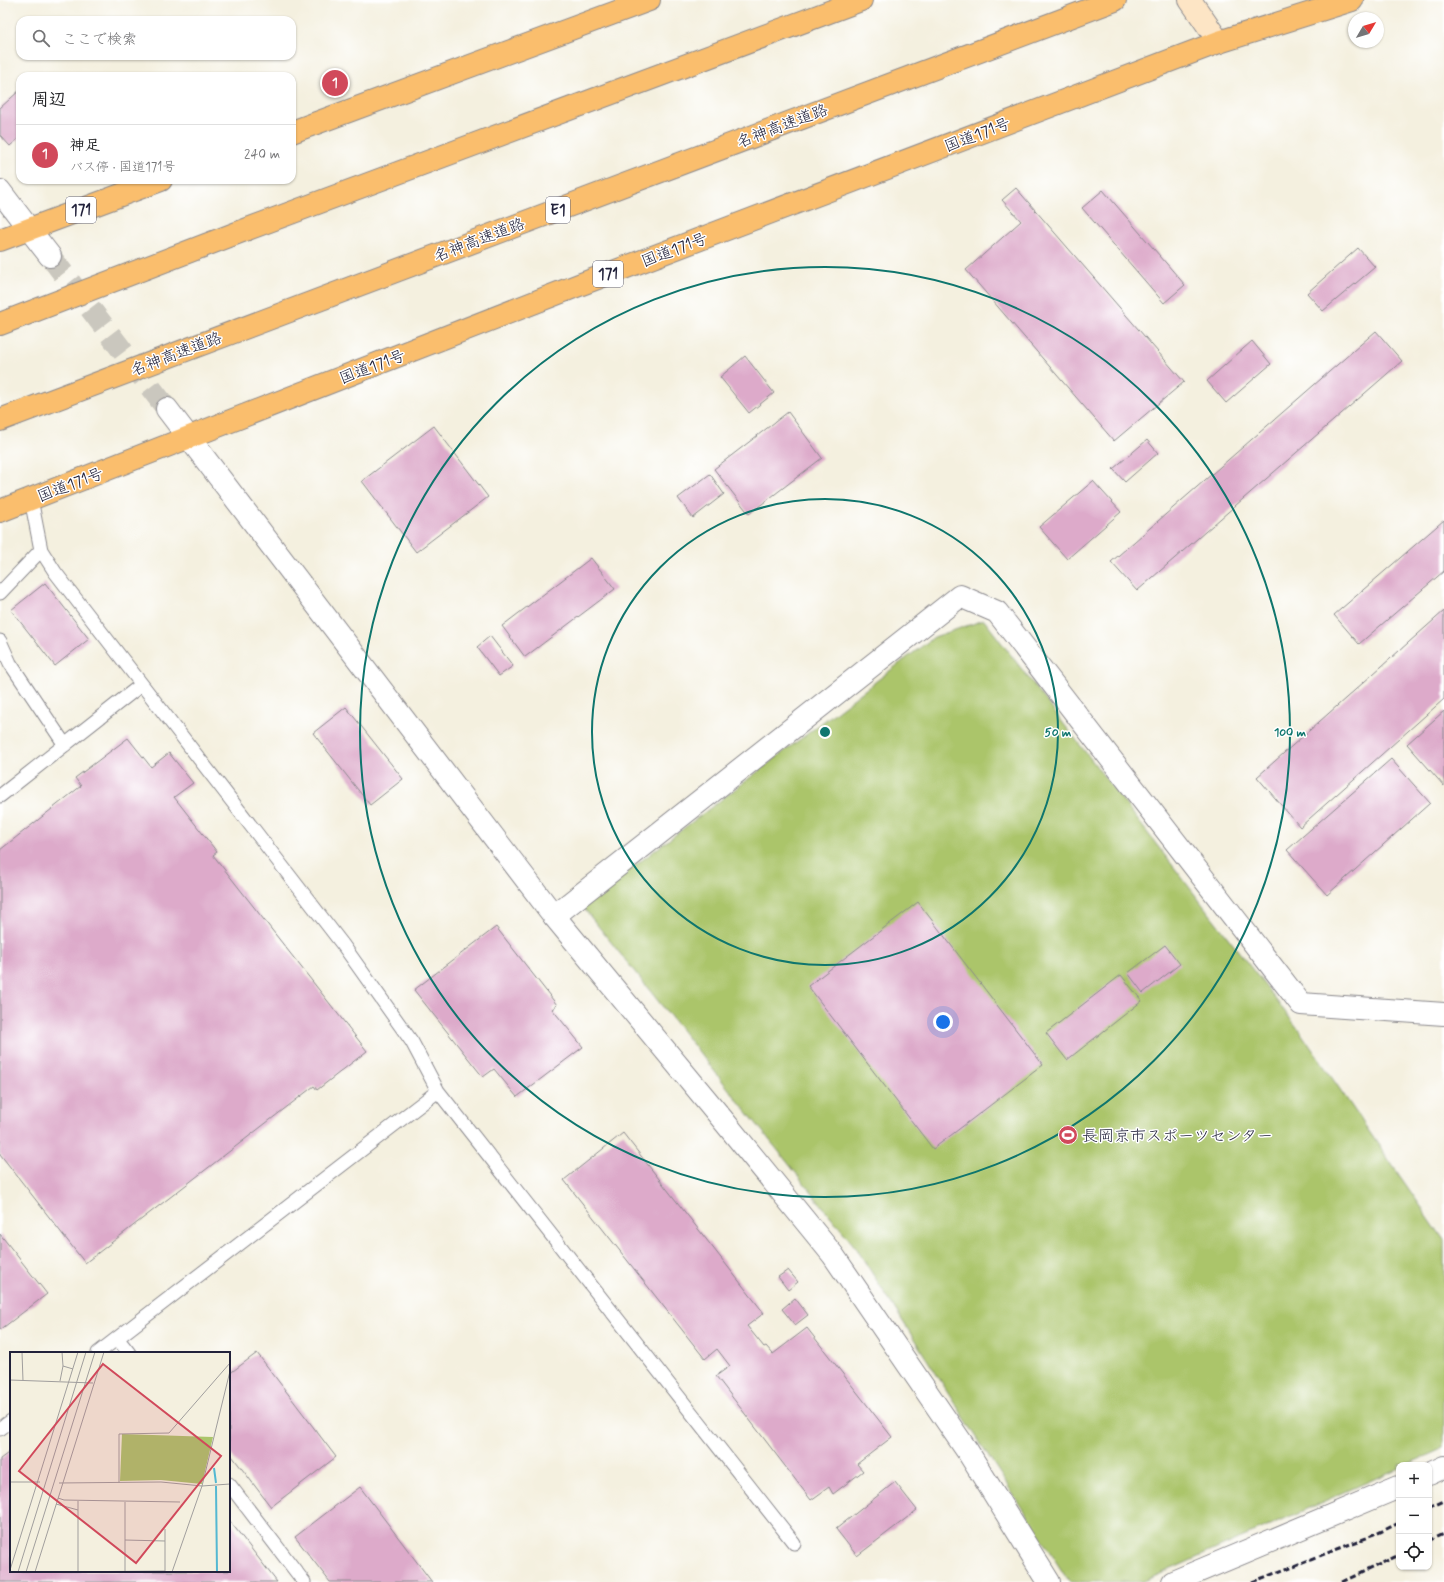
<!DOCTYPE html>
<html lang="ja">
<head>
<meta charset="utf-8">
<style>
  body { margin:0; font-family:Mynerve,"Klee One",sans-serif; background:#f2f2f2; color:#202124 }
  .controls { position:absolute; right:12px; bottom:12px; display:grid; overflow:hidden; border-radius:8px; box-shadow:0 1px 3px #0004 }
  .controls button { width:36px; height:36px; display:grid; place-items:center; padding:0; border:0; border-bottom:1px solid #e0e0e0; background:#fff; color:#202124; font:20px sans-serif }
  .compass { position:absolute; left:1348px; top:12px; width:36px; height:36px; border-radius:50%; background:#fff; box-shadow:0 1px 3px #0004; rotate:52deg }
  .you { position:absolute; left:943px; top:1022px; width:14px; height:14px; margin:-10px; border:3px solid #fff; border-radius:50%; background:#1a73e8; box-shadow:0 0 0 6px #1a73e833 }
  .badge { display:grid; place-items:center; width:26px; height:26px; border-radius:50%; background:#d1495b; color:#fff; font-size:13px; font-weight:700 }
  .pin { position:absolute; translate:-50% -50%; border:2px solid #fff; box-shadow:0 1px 4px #0006 }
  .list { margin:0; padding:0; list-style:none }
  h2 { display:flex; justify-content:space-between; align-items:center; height:52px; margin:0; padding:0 16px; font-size:17px }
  h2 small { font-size:13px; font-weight:400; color:#757577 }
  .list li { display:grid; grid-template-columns:26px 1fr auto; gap:12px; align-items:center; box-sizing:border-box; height:60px; padding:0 16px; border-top:1px solid #e0e0e0 }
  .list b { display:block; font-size:15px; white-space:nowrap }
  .list p { margin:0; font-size:13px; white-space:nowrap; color:#757577 }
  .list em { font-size:13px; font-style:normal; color:#757577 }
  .icon { flex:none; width:22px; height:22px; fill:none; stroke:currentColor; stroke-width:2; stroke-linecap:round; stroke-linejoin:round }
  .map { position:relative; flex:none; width:1444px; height:1582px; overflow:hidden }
  .search { position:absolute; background:#fff; box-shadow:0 1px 3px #0004; left:16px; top:16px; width:280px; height:44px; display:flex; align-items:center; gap:10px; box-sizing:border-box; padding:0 14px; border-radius:12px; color:#757577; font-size:15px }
  .panel { position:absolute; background:#fff; box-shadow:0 1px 3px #0004; left:16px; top:72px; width:280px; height:112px; border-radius:12px }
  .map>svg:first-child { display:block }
  .green { fill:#abc56b; stroke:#667453 }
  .building { fill:#ddaaca }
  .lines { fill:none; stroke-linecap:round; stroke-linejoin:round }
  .minor-tunnel { stroke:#cac7be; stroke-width:22; stroke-dasharray:22 11; stroke-linecap:butt }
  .service-casing { stroke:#8b898d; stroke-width:15 }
  .minor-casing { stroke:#8b898d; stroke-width:24 }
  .tertiary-casing { stroke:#8b898d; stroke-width:24 }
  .secondary-casing { stroke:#8b898d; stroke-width:24 }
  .trunk-casing { stroke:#8b898d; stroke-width:24 }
  .motorway-casing { stroke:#8b898d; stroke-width:24 }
  .service { stroke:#fff; stroke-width:13 }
  .minor { stroke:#fff; stroke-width:22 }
  .tertiary { stroke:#fff; stroke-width:22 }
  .secondary { stroke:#fde5c5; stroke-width:22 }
  .trunk { stroke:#fabe6d; stroke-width:22 }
  .motorway { stroke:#fabe6d; stroke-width:22 }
  .rail { stroke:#22223b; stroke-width:3; stroke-dasharray:6 3; stroke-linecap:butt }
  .ring { fill:none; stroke:#0f766e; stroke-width:2 }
  .labels { text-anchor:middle; stroke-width:3; stroke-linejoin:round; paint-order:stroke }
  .shield { fill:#fff; stroke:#646476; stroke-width:1 }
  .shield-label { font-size:15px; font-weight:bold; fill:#22223b }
  .street-label { font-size:16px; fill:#22223b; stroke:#fff }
  .poi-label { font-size:16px; fill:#22223b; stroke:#fff; text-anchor:start }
  .inset-river { fill:none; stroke:#53b8d2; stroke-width:2 }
  .inset-road { fill:none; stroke:#a09e9d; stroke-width:1 }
  .view { fill:#d1495b; fill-opacity:0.15; stroke:#d1495b; stroke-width:2 }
  .inset-edge { fill:none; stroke:#22223b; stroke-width:2 }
  .centre { fill:#0f766e; stroke:#fff; stroke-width:2 }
  .ring-label { font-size:12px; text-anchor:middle; font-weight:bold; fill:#0f766e; stroke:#fff; stroke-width:3; stroke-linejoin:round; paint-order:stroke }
</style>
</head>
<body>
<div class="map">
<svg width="1444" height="1582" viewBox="0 0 1444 1582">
  <rect width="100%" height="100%" fill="#fff"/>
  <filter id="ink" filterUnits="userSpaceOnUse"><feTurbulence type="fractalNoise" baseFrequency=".025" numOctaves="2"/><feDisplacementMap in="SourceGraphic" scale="8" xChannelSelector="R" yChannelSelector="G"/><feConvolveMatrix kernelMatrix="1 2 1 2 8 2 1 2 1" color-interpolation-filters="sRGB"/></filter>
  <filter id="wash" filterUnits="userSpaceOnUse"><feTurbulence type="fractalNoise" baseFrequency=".012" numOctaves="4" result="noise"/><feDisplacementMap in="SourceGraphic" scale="16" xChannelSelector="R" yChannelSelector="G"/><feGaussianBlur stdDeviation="0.9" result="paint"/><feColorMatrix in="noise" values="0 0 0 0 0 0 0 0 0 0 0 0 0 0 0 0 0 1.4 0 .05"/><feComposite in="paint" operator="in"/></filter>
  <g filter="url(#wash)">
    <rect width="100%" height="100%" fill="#f4f0df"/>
    <path class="green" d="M984,620L1299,1030L1444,1240V1448L1406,1465H1399V1468L1142,1582H1069L856,1248L582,906L934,637Z"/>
    <g id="blocks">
      <path class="building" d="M20,90V137L10,146L0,135V108Z
        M1016,188L1184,382L1114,441L966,270L1021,221L1002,200Z
        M1103,190L1185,285L1164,303L1082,208Z
        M1358,248L1375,267L1323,311L1307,293Z
        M1376,331L1402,361L1137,591L1111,562Z
        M1252,341L1271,364L1226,403L1207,381Z
        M745,356L774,393L749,413L720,377Z
        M788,412L822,458L749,514L714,469Z
        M434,426L488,497L416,552L362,481Z
        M1147,440L1158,453L1125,482L1113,469Z
        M710,474L724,494L693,518L678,498Z
        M1093,481L1121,512L1067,559L1039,527Z
        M1444,520V571L1359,644L1334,615Z
        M591,558L615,589L525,657L502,626Z
        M45,583L89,639L55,666L11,610Z
        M1444,611V699L1300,827L1257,777Z
        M490,636L513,666L499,676L477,647Z
        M346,707L403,779L370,805L313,733Z
        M1444,711V786L1407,744Z
        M128,738L151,767L169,753L193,783L174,797L217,852L213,855L367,1051L317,1090L314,1086L85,1263L0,1154V850L81,786L75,778Z
        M1391,759L1430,803L1327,895L1287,850Z
        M918,902L1043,1065L933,1149L808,986Z
        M496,927L557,1005L552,1009L583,1047L517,1097L494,1069L483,1077L414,990Z
        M1165,945L1180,964L1143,993L1128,973Z
        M1121,975L1142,1001L1067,1060L1046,1033Z
        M623,1133L764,1313L747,1326L764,1347L766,1346L773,1354L807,1328L892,1437L857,1464L863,1471L833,1494L829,1487L811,1500L716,1376L730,1366L717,1349L705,1359L564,1180Z
        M0,1234L47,1294L0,1330Z
        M788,1270L798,1282L788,1290L778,1277Z
        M795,1298L808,1315L795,1325L782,1309Z
        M257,1353L336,1457L271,1507L229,1452V1374Z
        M11,1451V1571H229V1520L277,1582H0V1459Z
        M895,1482L917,1510L857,1556L836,1529Z
        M360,1487L432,1582H330L295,1537Z"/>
    </g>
  </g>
  <g filter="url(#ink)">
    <use href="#blocks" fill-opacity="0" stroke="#8b898d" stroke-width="1"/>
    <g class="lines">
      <path class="minor-tunnel" d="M50,256L167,409"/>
      <defs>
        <path id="service" d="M31,499L41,550L55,572L343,945L412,1042L438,1091L794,1543
          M0,593L41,550
          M0,641L10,663L65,745
          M0,796L141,685
          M117,1338L129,1353
          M98,1353L438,1091
          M0,1429L11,1421
          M229,1484L304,1582"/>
        <path id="minor" d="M29,229L50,256
          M167,409L554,916L960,596L997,612L1301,1004L1444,1014
          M1429,1474L1444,1467
          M1173,1582L1399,1487"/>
        <path id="tertiary" d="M0,191L29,229
          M554,916L723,1120L833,1255L968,1452L1049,1582"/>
        <path id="secondary" d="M1190,0L1219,42"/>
        <path id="trunk" d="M292,132L649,0
          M0,240L161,180
          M0,511L579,285L1219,42L1352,0"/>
        <path id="motorway" d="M0,324L237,233L861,0
          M0,420L1115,0"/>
      </defs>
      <use href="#service" class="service-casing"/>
      <use href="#minor" class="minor-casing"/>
      <use href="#tertiary" class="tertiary-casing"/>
      <use href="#secondary" class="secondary-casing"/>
      <use href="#trunk" class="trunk-casing"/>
      <use href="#motorway" class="motorway-casing"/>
      <use href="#service" class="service"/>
      <use href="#minor" class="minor"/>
      <use href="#tertiary" class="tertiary"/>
      <use href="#secondary" class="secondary"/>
      <use href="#trunk" class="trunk"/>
      <use href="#motorway" class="motorway"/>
      <path class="rail" d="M1429,1508L1444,1501
        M1429,1541L1444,1534
        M1252,1582L1374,1535L1399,1523
        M1342,1582L1399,1555"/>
    </g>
  </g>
  <g class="ring">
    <circle cx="825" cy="732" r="233"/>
    <circle cx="825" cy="732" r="465"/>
  </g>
  <defs>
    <symbol id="stadium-disc" viewBox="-11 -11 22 22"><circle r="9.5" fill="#d1495b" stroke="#fff"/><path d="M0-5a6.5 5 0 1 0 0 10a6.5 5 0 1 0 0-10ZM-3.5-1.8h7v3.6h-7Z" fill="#fff"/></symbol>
  </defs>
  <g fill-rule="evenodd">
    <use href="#stadium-disc" x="1057" y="1124" width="22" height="22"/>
  </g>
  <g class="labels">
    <g class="shield">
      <rect x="66" y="197" width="30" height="26" rx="3"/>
      <rect x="546" y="197" width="24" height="26" rx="3"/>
      <rect x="593" y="261" width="30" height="26" rx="3"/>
    </g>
    <g class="shield-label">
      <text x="81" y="215">171</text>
      <text x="558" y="215">E1</text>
      <text x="608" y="279">171</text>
    </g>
    <g class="street-label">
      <text transform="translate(782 125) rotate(-21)" y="6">名神高速道路</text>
      <text transform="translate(977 134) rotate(-21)" y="6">国道171号</text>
      <text transform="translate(479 239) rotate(-21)" y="6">名神高速道路</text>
      <text transform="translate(674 249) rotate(-21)" y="6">国道171号</text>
      <text transform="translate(176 353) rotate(-21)" y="6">名神高速道路</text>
      <text transform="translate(372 366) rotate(-21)" y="6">国道171号</text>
      <text transform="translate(70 484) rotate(-21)" y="6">国道171号</text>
    </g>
    <g class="poi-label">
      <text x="1082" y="1141">長岡京市スポーツセンター</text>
    </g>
  </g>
  <g transform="translate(10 1352)">
    <rect width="220" height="220" fill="#f4f0df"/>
    <path d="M112,82L203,85L192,132L151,128L110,129Z" fill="#abc56b"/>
    <path class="inset-river" d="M204,116L206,131M206,134L207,220"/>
    <path class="inset-road" d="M12,0L13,29M52,0L53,14L63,17M0,28L83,31M50,29L53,14M0,130H30M49,131L151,130L192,134L220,132M109,131V82L159,81L220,11M48,146L54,148L170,150M68,149V219M46,152L68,158M115,188L155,189M0,218L68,0M115,219V150M8,220L76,0M16,220L85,0M25,220L94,0M40,220L155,219V177M162,220L192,134L220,19"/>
    <path class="view" d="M93,12L211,104L126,211L9,119Z"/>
    <rect width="220" height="220" class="inset-edge"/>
  </g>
  <circle cx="825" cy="732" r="6" class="centre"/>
  <g class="ring-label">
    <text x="1058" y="736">50 m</text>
    <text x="1290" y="736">100 m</text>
  </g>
</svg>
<div class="controls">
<button>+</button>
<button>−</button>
<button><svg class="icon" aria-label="locate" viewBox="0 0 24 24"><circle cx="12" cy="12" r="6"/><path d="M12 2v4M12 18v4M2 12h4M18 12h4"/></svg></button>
</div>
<svg class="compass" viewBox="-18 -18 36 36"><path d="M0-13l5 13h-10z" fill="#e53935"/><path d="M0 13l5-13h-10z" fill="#757577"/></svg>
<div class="you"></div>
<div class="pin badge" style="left:335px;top:83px">1</div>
<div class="search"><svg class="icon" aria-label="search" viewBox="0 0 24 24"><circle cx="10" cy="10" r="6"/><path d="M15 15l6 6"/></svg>ここで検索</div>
<section class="panel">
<h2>周辺<small></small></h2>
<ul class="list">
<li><span class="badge">1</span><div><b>神足</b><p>バス停 · 国道171号</p></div><em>240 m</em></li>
</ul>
</section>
</div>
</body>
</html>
